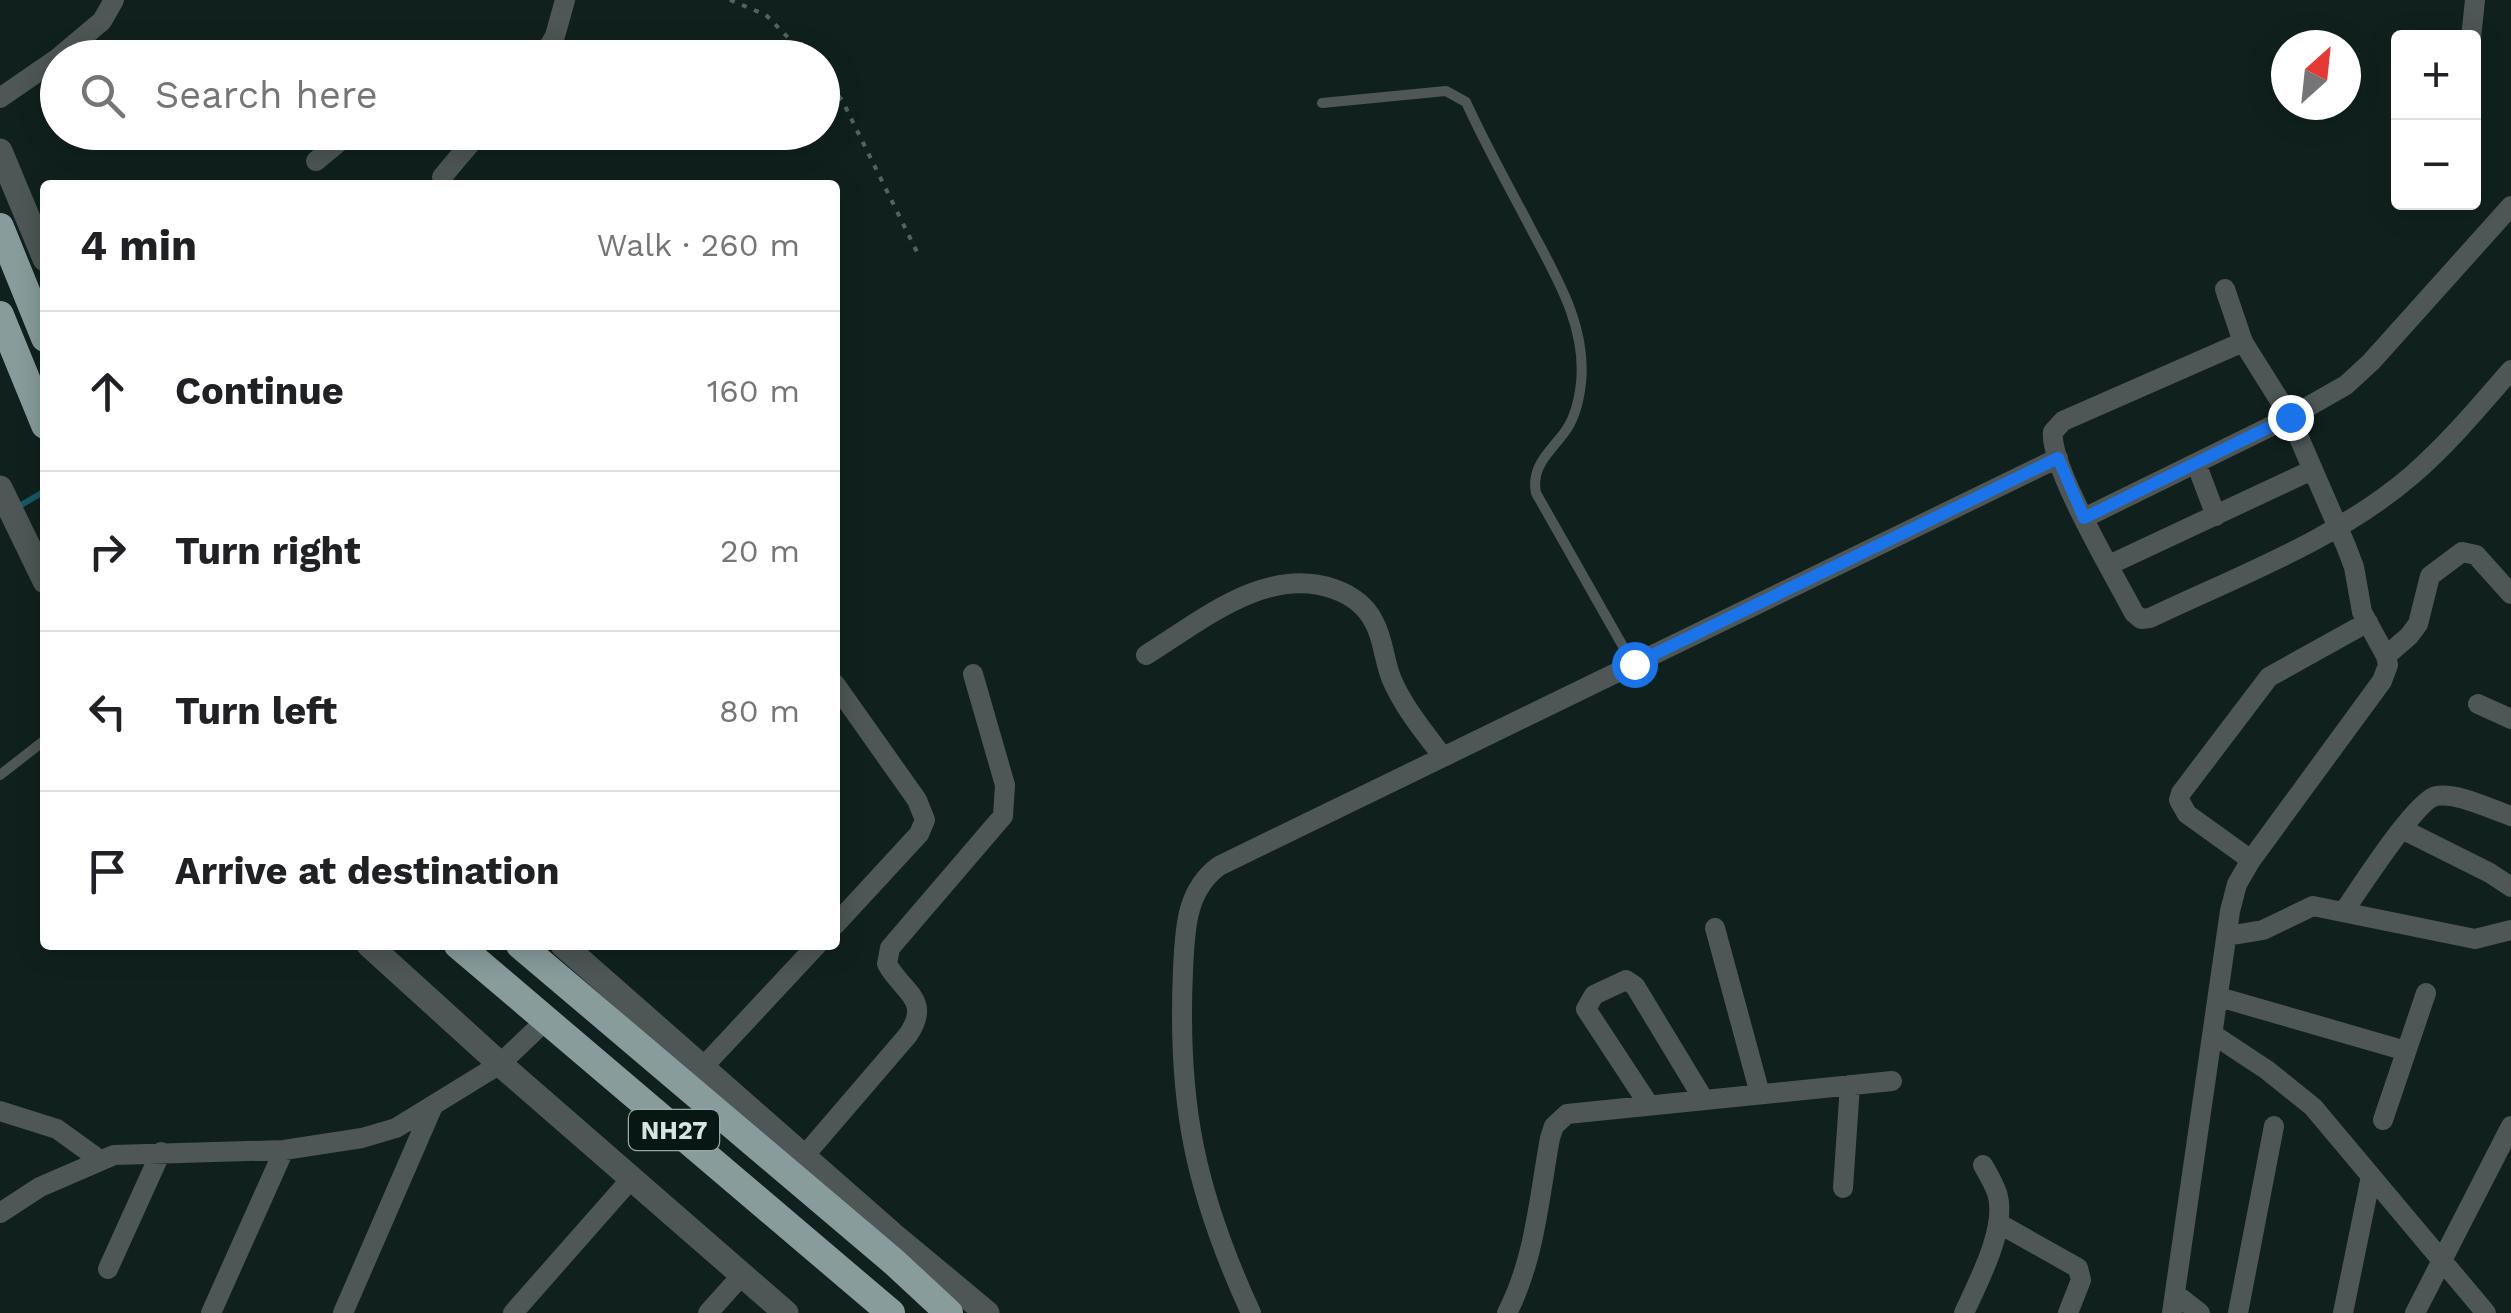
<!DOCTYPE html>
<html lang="en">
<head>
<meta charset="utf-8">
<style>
  body { margin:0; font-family:"Work Sans",sans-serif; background:#f2f2f2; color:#202124 }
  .controls { position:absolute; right:30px; top:30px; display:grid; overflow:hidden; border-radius:10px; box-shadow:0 5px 25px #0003 }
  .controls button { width:90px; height:90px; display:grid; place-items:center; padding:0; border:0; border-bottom:2px solid #e0e0e0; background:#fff; color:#202124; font:50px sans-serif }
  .compass { position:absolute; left:2271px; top:30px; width:90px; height:90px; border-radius:50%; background:#fff; box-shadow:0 5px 25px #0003; rotate:27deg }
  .stop { position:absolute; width:30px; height:30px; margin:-22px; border:8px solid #1a73e8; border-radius:50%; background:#fff }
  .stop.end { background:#1a73e8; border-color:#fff; box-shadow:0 2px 10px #0008 }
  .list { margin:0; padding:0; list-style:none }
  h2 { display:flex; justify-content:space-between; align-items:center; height:130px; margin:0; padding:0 40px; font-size:42px }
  h2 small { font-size:32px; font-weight:400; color:#757577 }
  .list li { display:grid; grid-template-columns:65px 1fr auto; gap:30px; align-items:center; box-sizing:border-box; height:160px; padding:0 40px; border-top:2px solid #e0e0e0 }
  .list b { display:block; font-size:38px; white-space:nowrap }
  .list em { font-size:32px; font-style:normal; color:#757577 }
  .icon { flex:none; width:55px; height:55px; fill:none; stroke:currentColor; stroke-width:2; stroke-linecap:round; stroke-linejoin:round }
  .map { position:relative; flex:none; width:2511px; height:1313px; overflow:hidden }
  .search { position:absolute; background:#fff; box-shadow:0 5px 25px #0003; left:40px; top:40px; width:800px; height:110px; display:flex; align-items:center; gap:25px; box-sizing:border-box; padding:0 35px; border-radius:55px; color:#757577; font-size:38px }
  .panel { position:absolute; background:#fff; box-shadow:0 5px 25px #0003; left:40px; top:180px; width:800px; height:770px; border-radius:10px }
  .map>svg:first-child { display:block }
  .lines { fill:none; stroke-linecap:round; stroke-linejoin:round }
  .stream { stroke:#165a67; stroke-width:6 }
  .path { stroke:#556360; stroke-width:4; stroke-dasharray:5 8; stroke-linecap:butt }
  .service { stroke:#4e5756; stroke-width:10 }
  .minor { stroke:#4e5756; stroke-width:20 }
  .tertiary { stroke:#4e5756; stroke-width:25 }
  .trunk { stroke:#889c9c; stroke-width:28 }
  .route { stroke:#1a73e8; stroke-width:12 }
  .labels { text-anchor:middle; stroke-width:9; stroke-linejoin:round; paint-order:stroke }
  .shield { fill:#071814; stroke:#9aa6a3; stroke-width:2.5 }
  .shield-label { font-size:25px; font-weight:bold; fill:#d9e3e0 }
</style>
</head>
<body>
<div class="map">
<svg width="2511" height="1313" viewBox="0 0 2511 1313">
  <rect width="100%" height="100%" fill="#10211d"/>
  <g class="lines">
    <path class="stream" d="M16,508L45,491"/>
    <path class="path" d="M730,0L766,15L808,58
      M822,76L842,100L918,254"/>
    <path class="service" d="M1322,103L1446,91L1466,102C1485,144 1508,185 1529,225C1555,275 1587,325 1581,383C1579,401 1575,419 1564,433C1549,453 1531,466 1536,493L1633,664
      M0,775L45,740"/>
    <path class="minor" d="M2471,38L2475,0
      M58,58L102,21L114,0
      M542,58L555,36L565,0
      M0,98L58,58
      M316,161L351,132
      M442,177L480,132
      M2243,342L2063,421L2053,432C2049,466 2116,578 2134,613L2141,619L2150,618C2238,576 2336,540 2411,476C2448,444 2479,407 2511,370
      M2196,463L2216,516
      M2084,518L2290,417L2346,385L2371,362L2511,206
      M2109,565L2312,470
      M1146,655C1201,621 1266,565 1334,589C1351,595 1366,606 1374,622C1384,640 1384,662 1392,680C1404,708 1425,733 1443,757
      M2386,656L2409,636L2418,624L2430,576L2462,552L2476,555L2511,594
      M835,684L917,800L925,820L919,834L835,925
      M2478,704L2511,719
      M2402,829L2490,873L2511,887
      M2251,860L2187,814L2179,800L2181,793L2269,677L2368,622
      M2344,911C2359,890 2416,800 2436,796C2457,792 2490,809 2511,816
      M1715,928L1760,1094
      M2227,936L2263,930L2313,906L2475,939L2511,930
      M2219,997L2406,1051
      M2214,1035L2267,1070L2313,1107L2486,1313
      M704,1066L817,945
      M1649,1105L1586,1009L1594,995L1626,980L1635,986L1704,1100
      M0,1111L57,1129L100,1160
      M2383,1120L2426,993
      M805,1155L908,1035C932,999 903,993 887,964L890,948L1003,816L1005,785L973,674
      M1843,1188L1850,1085
      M0,1213L40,1187L114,1155L284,1150L362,1138L396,1128L500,1064L545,1021
      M1998,1223L2078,1268L2081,1280L2068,1313
      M108,1269L161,1152
      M2177,1295L2200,1313
      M211,1313L284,1150
      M343,1313L433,1106
      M513,1313L631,1179
      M708,1313L742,1275
      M1251,1313C1195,1191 1177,1104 1183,970C1185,931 1185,891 1219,866L2058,458
      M1507,1313C1535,1259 1539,1198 1550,1138L1554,1126L1567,1114L1892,1081
      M1964,1313C1978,1282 2008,1227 1997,1193C1994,1184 1988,1174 1983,1165
      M2172,1313L2230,911L2237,884L2251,860L2382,681L2388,665L2386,656L2362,612L2354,567L2346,546L2290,417L2243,342L2225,289
      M2238,1313L2274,1126
      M2343,1313L2371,1176
      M2415,1313L2511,1126"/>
    <path class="tertiary" d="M0,151L45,259
      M0,488L45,581
      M369,945L500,1064L786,1313
      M563,945L892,1234L987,1313"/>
    <path class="trunk" d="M0,227L45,338
      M0,315L45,425
      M458,945L891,1313
      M520,945L894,1262L949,1313"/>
  </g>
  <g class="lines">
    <path class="route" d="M1634,664L2058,458L2084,518L2290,417"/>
  </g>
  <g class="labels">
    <rect class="shield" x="629" y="1110" width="90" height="40" rx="8"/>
    <g class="shield-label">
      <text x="674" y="1139">NH27</text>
    </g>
  </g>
</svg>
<div class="controls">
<button>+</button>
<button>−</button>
</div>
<svg class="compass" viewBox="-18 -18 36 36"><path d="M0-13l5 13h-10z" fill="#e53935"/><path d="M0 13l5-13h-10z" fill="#757577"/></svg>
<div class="stop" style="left:1634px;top:664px"></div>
<div class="stop end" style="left:2290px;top:417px"></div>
<div class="search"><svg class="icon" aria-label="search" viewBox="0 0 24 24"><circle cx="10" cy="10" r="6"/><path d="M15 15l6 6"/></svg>Search here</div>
<section class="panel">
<h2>4 min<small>Walk · 260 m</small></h2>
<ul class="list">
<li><svg class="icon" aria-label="ahead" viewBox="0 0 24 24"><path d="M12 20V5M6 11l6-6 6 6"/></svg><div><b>Continue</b></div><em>160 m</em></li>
<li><svg class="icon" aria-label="right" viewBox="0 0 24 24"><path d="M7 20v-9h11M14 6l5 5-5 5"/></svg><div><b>Turn right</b></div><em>20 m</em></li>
<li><svg class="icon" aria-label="left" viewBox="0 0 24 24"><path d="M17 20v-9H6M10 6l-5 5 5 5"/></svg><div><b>Turn left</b></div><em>80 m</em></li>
<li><svg class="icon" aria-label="arrive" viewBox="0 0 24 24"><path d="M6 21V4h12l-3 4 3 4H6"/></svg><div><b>Arrive at destination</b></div></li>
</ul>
</section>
</div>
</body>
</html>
